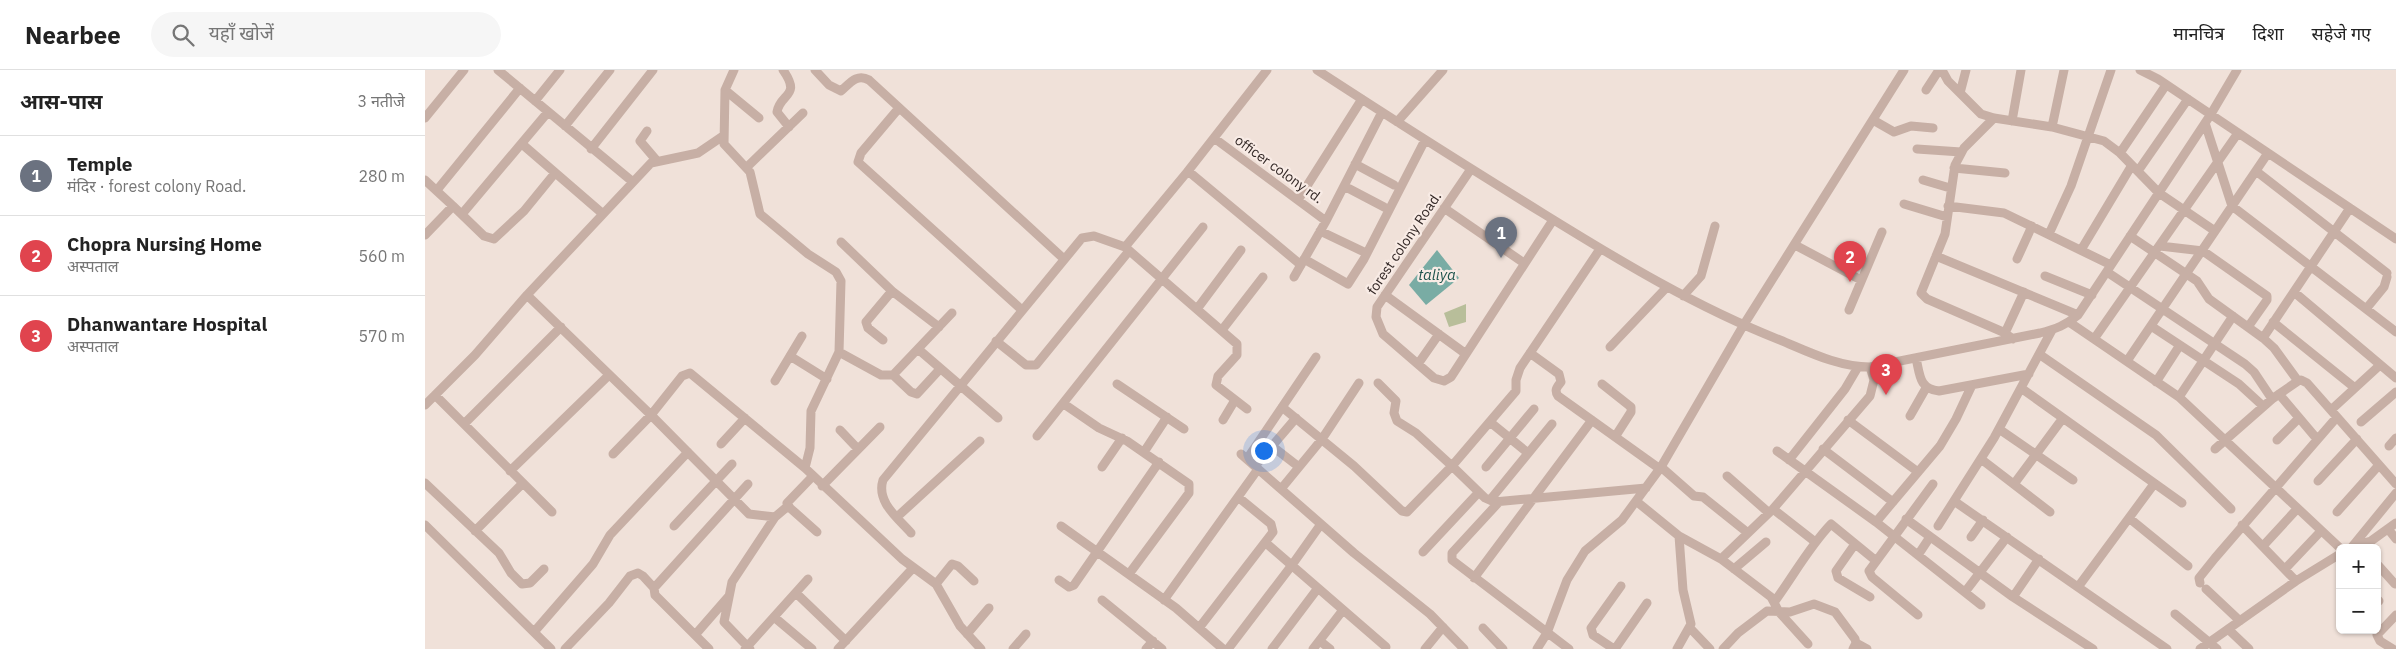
<!DOCTYPE html>
<html lang="hi">
<head>
<meta charset="utf-8">
<style>
  body { margin:0; font-family:"IBM Plex Sans","Noto Sans Devanagari",sans-serif; background:#f6f6f6; color:#222 }
  .controls { position:absolute; right:15px; bottom:15px; display:grid; overflow:hidden; border-radius:8px; box-shadow:0 1px 4px #0004 }
  .controls button { width:45px; height:45px; display:grid; place-items:center; padding:0; border:0; border-bottom:1px solid #e0e0e0; background:#fff; color:#222; font:25px sans-serif }
  .you { position:absolute; left:838px; top:380px; width:18px; height:18px; margin:-12px; border:4px solid #fff; border-radius:50%; background:#1a73e8; box-shadow:0 0 0 8px #1a73e833 }
  .badge { display:grid; place-items:center; width:32px; height:32px; border-radius:50%; background:#1e534c; color:#fff; font-size:16px; font-weight:700 }
  .pin { position:absolute; translate:-50% -41px; filter:drop-shadow(0 1px 2px #0008) }
  .pin::after { content:''; position:absolute; top:26px; width:18px; height:15px; background:inherit; clip-path:polygon(0 0,100% 0,50% 100%) }
  .list { margin:0; padding:0; list-style:none }
  h2 { display:flex; justify-content:space-between; align-items:center; height:65px; margin:0; padding:0 20px; font-size:21px }
  h2 small { font-size:16px; font-weight:400; color:#767676 }
  .list li { display:grid; grid-template-columns:32px 1fr auto; gap:15px; align-items:center; box-sizing:border-box; height:80px; padding:0 20px; border-top:1px solid #e0e0e0 }
  .list b { display:block; font-size:19px; white-space:nowrap }
  .list p { margin:0; font-size:16px; white-space:nowrap; color:#767676 }
  .list em { font-size:16px; font-style:normal; color:#767676 }
  .icon { flex:none; width:28px; height:28px; fill:none; stroke:currentColor; stroke-width:2; stroke-linecap:round; stroke-linejoin:round }
  .map { position:relative; flex:none; width:1971px; height:579px; overflow:hidden }
  header { display:flex; align-items:center; gap:30px; box-sizing:border-box; height:70px; padding:0 25px; background:#fff; border-bottom:1px solid #e0e0e0 }
  header strong { font-size:24px }
  nav { display:flex; gap:28px; margin-inline-start:auto; font-size:18px }
  .search { width:350px; height:45px; background:#f6f6f6; display:flex; align-items:center; gap:12px; box-sizing:border-box; padding:0 18px; border-radius:28px; color:#767676; font-size:19px }
  main { display:flex }
  aside { flex:1; background:#fff }
  .map>svg:first-child { display:block }
  .green { fill:#b8be9a }
  .water { fill:#79aca4 }
  .lines { fill:none; stroke-linecap:round; stroke-linejoin:round }
  .minor { stroke:#c7afa5; stroke-width:9 }
  .labels { text-anchor:middle; stroke-width:4.5; stroke-linejoin:round; paint-order:stroke }
  .street-label { font-size:14px; fill:#332826; stroke:#f8ebe5 }
  .water-label { font-size:15px; font-style:italic; fill:#1e534c; stroke:#f8ebe5 }
</style>
</head>
<body>
<header>
<strong>Nearbee</strong>
<div class="search"><svg class="icon" aria-label="search" viewBox="0 0 24 24"><circle cx="10" cy="10" r="6"/><path d="M15 15l6 6"/></svg>यहाँ खोजें</div>
<nav><a>मानचित्र</a><a>दिशा</a><a>सहेजे गए</a></nav>
</header>
<main>
<aside>
<h2>आस-पास<small>3 नतीजे</small></h2>
<ul class="list">
<li><span class="badge" style="background:#6b7280">1</span><div><b>Temple</b><p>मंदिर · forest colony Road.</p></div><em>280 m</em></li>
<li><span class="badge" style="background:#e0444e">2</span><div><b>Chopra Nursing Home</b><p>अस्पताल</p></div><em>560 m</em></li>
<li><span class="badge" style="background:#e0444e">3</span><div><b>Dhanwantare Hospital</b><p>अस्पताल</p></div><em>570 m</em></li>
</ul>
</aside>
<div class="map">
<svg width="1971" height="579" viewBox="0 0 1971 579">
  <rect width="100%" height="100%" fill="#f0e1d9"/>
  <path class="green" d="M1041,234V252L1024,257L1019,243Z"/>
  <path class="water" d="M1012,180L1034,208L1001,235L984,215Z"/>
  <g class="lines">
    <path class="minor" d="M73,0L208,112
      M309,0L300,20L299,74L325,102L335,144L383,184L411,202L416,211L414,282L386,341L385,378L380,398L477,489L511,514L535,556L556,579
      M358,0C377,27 355,23 352,42L364,57
      M390,0L404,15L416,21C425,13 432,3 444,10L639,189
      M892,0C967,49 1043,97 1119,144C1195,191 1271,237 1355,270C1384,282 1413,297 1445,297L1615,263C1631,259 1641,255 1653,245L1786,44L1812,0
      M1517,0L1523,11L1556,44L1569,48L1627,57L1679,71L1695,83L1734,123L1790,161
      M1715,0L1733,9L1971,169
      M300,20L334,48
      M1501,20L1514,0
      M1535,23L1541,0
      M110,31L135,0
      M474,38L436,83L433,92L597,240
      M0,48L39,0
      M1569,48L1539,78L1530,95L1520,164L1496,223L1502,229L1578,262L1588,269
      M1448,50L1469,62L1486,56L1508,58
      M1587,51L1596,0
      M972,52L1018,0
      M1780,53L1807,136L1971,262
      M140,56L185,0
      M1627,57L1639,0
      M222,61L215,71L232,91
      M789,68L901,151L957,42
      M97,74L178,144
      M166,79L228,0
      M1492,79L1536,82
      M1695,83L1741,15
      M930,94L969,115
      M322,97L378,43
      M1529,98L1580,103
      M1046,99L952,237L951,247L958,264L1009,308L1019,311L1026,307L1128,150
      M763,101L876,195
      M1713,101L1763,29
      M1831,101L1962,203
      M0,110L28,136
      M1498,110L1525,118
      M919,116L959,137
      M12,120L95,18
      M873,130L937,29
      M1479,134L1522,147
      M1523,136L1579,143L1686,195
      M1019,138L1099,193
      M1925,138L1838,268L1849,278L1873,311L1876,310L1882,313L1971,414
      M37,144L123,42
      M895,161L937,181
      M1624,164L1646,116L1686,0
      M0,165L28,136L59,166L69,169L99,141L130,103
      M1705,166L1772,211L1784,229L1838,268
      M416,172L467,221
      M1370,175L1436,210
      M1735,176L1778,181L1842,226V230L1823,257
      M700,177L812,274V285L793,306L791,315L822,339
      M1175,179L1095,298L1091,310V321L1027,396L1060,428L1069,432L1221,418
      M1656,180L1707,95
      M1511,186L1653,245
      M879,189L923,214L939,189L1000,70
      M1592,189L1607,156
      M1682,202L1820,294L1829,302L1847,329
      M1620,206L1667,225
      M869,207L901,151
      M1869,222L1971,308
      M102,225L226,345L257,306L265,303L380,398
      M960,225L1041,284
      M1258,226L1276,206L1290,156
      M772,239L816,180
      M1941,239L1959,217L1962,207
      M1424,240L1457,162
      M1644,252L1669,269L1813,63
      M1848,252L1930,318
      M1726,256L1814,314L1838,336
      M797,260L838,207
      M1580,263L1599,222
      M1669,269L1754,327L1915,478
      M458,270L443,258L441,252L467,221L514,257
      M571,271L601,295H611L704,181
      M1185,277L1242,217
      M493,279L573,348
      M414,282L456,305H468L527,243
      M1105,283L1134,304L1136,312C1132,317 1129,320 1133,326L1235,399
      M1614,284L1731,365L1806,439
      M365,286L402,309
      M1491,288C1495,305 1494,319 1514,321L1604,304
      M1702,291L1843,83
      M993,294L1014,264
      M468,305L486,322L492,324L515,299
      M350,311L377,266
      M1731,312L1755,275
      M692,314L759,359
      M1177,314L1206,337V342L1190,367
      M1596,318L1757,433
      M1854,324L1892,369
      M10,325L127,442
      M1754,327L1808,246
      M639,334L674,358L702,371L764,414V423L704,504
      M0,335L50,285L102,225L226,93L273,83L298,66
      M857,337L929,396L977,441L982,442L1027,396L991,363L972,351L969,343L971,331L953,313
      M1906,340L1955,295
      M1485,346L1501,318
      M798,350L810,330
      M1423,350L1493,402
      M1065,352L1103,383
      M1936,352L1971,322
      M39,354L136,257
      M1574,359L1648,410
      M415,360L433,379
      M612,366L778,157
      M1852,370L1874,348
      M296,374L320,348
      M847,376L874,397
      M1964,376L1971,368
      M1398,379L1468,432
      M1790,379L1847,329L1873,311
      M1352,381L1451,452L1515,376L1531,349L1547,315
      M719,382L742,347
      M188,384L226,345L324,444L350,447L363,436
      M816,384L929,483L1005,544L1039,579
      M822,389L891,287
      M1556,389L1625,442
      M1364,390L1420,319L1433,297
      M830,396L871,348
      M677,397L697,368
      M1061,397L1109,339
      M1236,397L1269,426L1278,427L1323,463
      M85,401L184,305
      M1302,406L1344,443
      M387,407L362,433L365,438L392,462
      M1893,411L1932,369
      M0,413L74,483L86,503L97,514L105,513L119,499
      M1589,414L1638,348
      M397,416L455,357
      M856,419L897,369L934,313
      M1065,430L1127,354
      M1211,431L1254,466L1258,520L1266,554L1252,579
      M1529,431L1742,579
      M1074,432L1027,483V490L1144,579
      M1348,439L1389,471
      M1912,442L1954,395
      M472,447L555,371
      M1704,448L1763,496
      M1481,449L1588,527L1668,579
      M1451,452L1556,535
      M0,455L126,579
      M1817,455L1871,511
      M249,456L307,394
      M636,456L751,538L798,579
      M1513,456L1569,368L1627,260
      M1963,459L1971,469
      M50,461L98,413
      M486,463C473,448 451,432 458,410L657,168L669,166L700,177L763,101L842,0
      M1254,466L1296,489L1346,527L1354,542L1383,574
      M1546,467L1558,450
      M841,473L961,577
      M1430,474L1411,501L1413,508L1445,527
      M1838,476L1872,439
      M1928,476L1946,471L1971,453
      M1926,478L1971,423
      M998,482L1054,422
      M1493,485L1505,467
      M1296,489L1348,439L1445,326L1449,310L1445,297
      M1952,494L1970,514
      M1309,499L1341,472
      M1860,499L1896,461
      M1049,508L1167,350
      M634,510L644,517L649,515L734,392
      M1775,513L1774,508L1790,488L1912,347
      M511,514L527,494L533,496L549,511
      M1653,517L1729,414
      M1781,519L1815,551
      M1540,522L1582,467
      M371,523L421,571
      M1588,527L1614,489
      M1952,529L1954,531
      M677,530L737,579
      M739,530L833,399
      M1350,531C1369,505 1384,477 1406,454L1450,490
      M1750,544L1792,579
      M1493,545L1447,507L1444,501L1508,414
      M349,547L387,579
      M774,558L848,462L846,454L813,427
      M1058,558L1078,579
      M1265,558L1285,579
      M1803,559L1824,579
      M109,562L168,494L185,465L263,382
      M542,564L564,538
      M270,565L304,526
      M895,571L905,579
      M1431,573L1442,579
      M140,579L184,533L205,506L213,503L218,506L229,518
      M284,579L230,525L229,518L323,414
      M320,579L383,509
      M325,579L299,552L307,512L350,447
      M413,579L488,498
      M588,579L601,564
      M721,579L728,571
      M803,579L867,495L896,454
      M847,579L893,518
      M888,579L918,540
      M1000,579L1018,557
      M1112,579L1122,563L1142,510L1160,481L1197,450L1236,397L1318,256L1479,0
      M1189,579L1168,565L1166,558L1196,516
      M1190,579L1222,533
      M1298,579L1313,563L1342,541L1365,542L1389,534L1410,542L1430,569L1431,573L1428,579
      M1775,579L1871,511L1915,484
      M1968,579L1955,571L1952,565L1971,545"/>
  </g>
  <g class="labels">
    <g class="street-label">
      <text transform="translate(854 99) rotate(36)" y="5">officer colony rd.</text>
      <text transform="translate(979 173) rotate(-56)" y="5">forest colony Road.</text>
    </g>
    <g class="water-label">
      <text x="1012" y="210">taliya</text>
    </g>
  </g>
</svg>
<div class="controls">
<button>+</button>
<button>−</button>
</div>
<div class="you"></div>
<div class="pin badge" style="left:1076px;top:188px;background:#6b7280">1</div>
<div class="pin badge" style="left:1425px;top:212px;background:#e0444e">2</div>
<div class="pin badge" style="left:1461px;top:325px;background:#e0444e">3</div>
</div>
</main>
</body>
</html>
